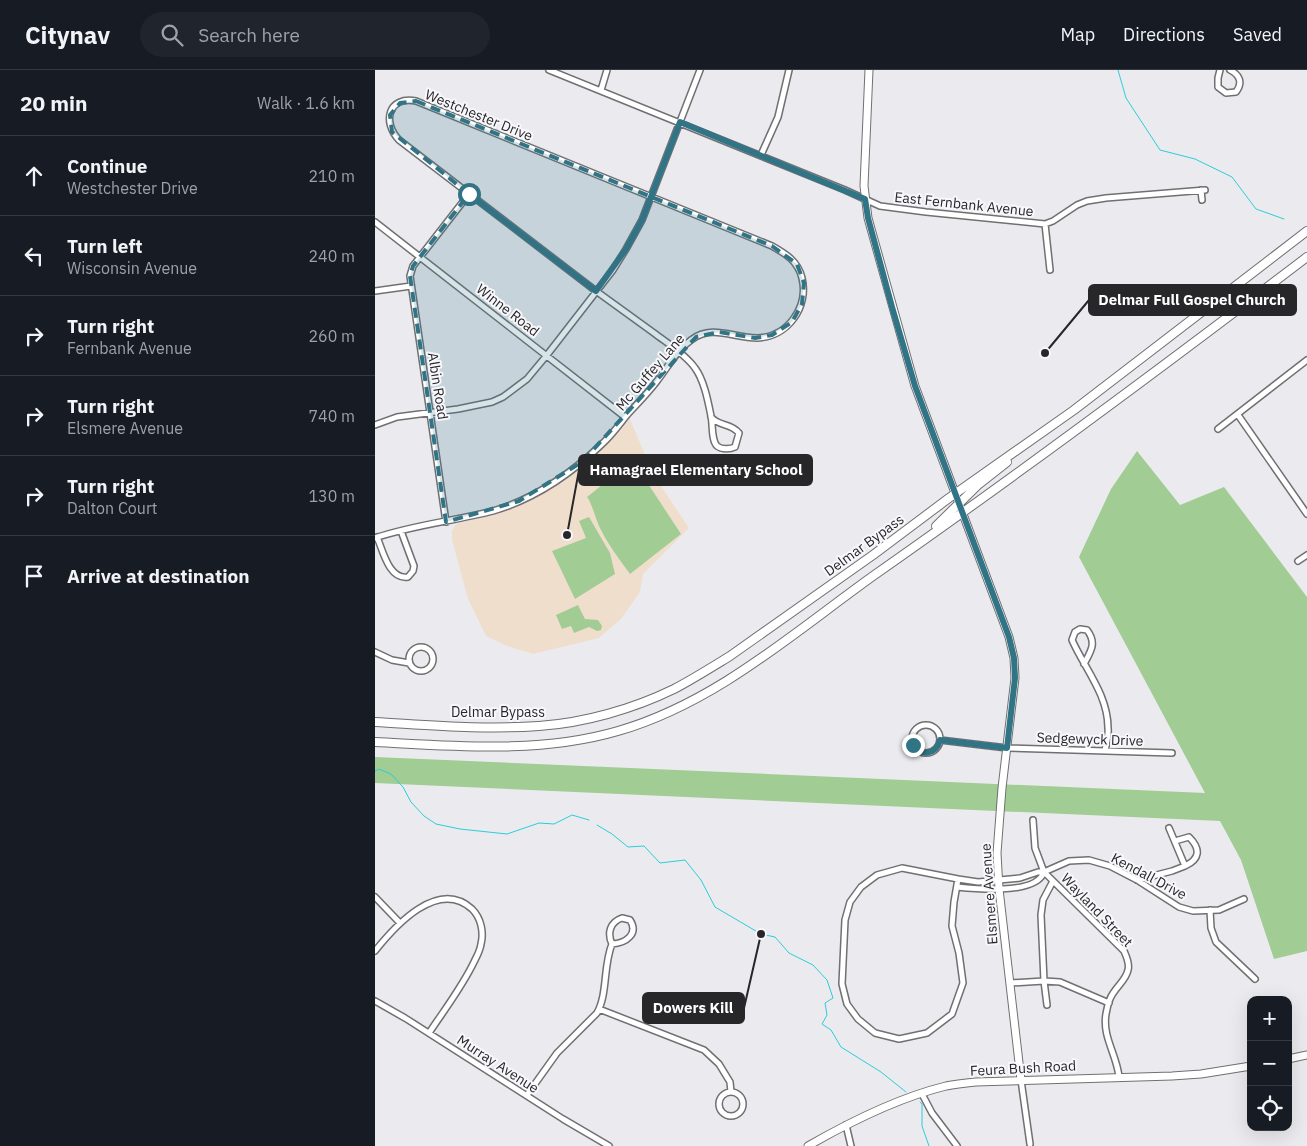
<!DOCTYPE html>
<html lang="en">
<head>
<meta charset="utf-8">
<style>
  body { margin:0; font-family:"IBM Plex Sans",sans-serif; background:#20242c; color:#f1f3f6 }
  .controls { position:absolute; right:15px; bottom:15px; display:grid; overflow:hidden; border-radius:10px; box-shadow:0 5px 20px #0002 }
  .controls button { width:45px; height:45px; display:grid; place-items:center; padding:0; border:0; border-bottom:1px solid #363941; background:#171b24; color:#f1f3f6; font:25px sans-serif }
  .stop { position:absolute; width:15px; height:15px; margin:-11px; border:4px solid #317485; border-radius:50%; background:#fff }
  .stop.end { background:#317485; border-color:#fff; box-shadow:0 1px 5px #0008 }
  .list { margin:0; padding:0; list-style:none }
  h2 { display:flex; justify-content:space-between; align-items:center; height:65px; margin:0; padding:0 20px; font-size:21px }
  h2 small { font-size:16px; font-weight:400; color:#9ea1a6 }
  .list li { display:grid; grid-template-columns:32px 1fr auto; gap:15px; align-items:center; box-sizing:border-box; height:80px; padding:0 20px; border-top:1px solid #363941 }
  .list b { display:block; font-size:19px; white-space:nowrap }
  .list p { margin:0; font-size:16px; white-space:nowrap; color:#9ea1a6 }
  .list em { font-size:16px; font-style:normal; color:#9ea1a6 }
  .icon { flex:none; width:28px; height:28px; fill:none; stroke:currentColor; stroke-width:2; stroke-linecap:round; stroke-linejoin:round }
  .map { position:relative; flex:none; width:932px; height:1076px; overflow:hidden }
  header { display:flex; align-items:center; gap:30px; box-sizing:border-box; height:70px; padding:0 25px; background:#171b24; border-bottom:1px solid #363941 }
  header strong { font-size:24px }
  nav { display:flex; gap:28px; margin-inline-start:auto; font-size:18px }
  .search { width:350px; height:45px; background:#20242c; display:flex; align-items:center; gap:12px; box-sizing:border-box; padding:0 18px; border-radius:28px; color:#9ea1a6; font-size:19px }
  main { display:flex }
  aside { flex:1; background:#171b24 }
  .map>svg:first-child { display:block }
  .education { fill:#f0decd }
  .green { fill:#a1cc94 }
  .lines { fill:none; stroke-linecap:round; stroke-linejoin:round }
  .stream { stroke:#2acdda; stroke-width:1 }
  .minor-casing { stroke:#707073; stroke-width:8 }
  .secondary-casing { stroke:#707073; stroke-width:9 }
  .primary-casing { stroke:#707073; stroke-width:10 }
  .minor { stroke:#fff; stroke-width:5 }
  .secondary { stroke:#fff; stroke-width:7 }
  .primary { stroke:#fff; stroke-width:8 }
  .route { stroke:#317485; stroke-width:6 }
  .marked { fill:#317485; fill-opacity:0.2; stroke:#317485; stroke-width:4; stroke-dasharray:10 6; stroke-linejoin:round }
  .labels { text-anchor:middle; stroke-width:4; stroke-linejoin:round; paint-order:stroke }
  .street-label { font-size:14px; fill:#272729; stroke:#f8f8fc }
  .leader { fill:none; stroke:#272729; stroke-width:2 }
  .callout-dot { fill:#272729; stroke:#f8f8fc; stroke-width:2 }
  .callout { fill:#272729; stroke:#272729; stroke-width:2 }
  .callout-label { font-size:15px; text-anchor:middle; font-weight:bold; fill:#fff }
</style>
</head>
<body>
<header>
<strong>Citynav</strong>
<div class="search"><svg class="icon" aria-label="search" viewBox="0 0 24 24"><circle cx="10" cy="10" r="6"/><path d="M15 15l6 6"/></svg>Search here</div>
<nav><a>Map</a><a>Directions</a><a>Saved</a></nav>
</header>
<main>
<aside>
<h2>20 min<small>Walk · 1.6 km</small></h2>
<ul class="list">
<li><svg class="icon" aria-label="ahead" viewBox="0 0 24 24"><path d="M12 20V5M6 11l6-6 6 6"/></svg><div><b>Continue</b><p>Westchester Drive</p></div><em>210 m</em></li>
<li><svg class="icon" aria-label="left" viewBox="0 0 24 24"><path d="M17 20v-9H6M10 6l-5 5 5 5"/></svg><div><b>Turn left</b><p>Wisconsin Avenue</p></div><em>240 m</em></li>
<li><svg class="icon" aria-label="right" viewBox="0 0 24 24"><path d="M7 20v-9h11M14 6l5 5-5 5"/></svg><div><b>Turn right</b><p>Fernbank Avenue</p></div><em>260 m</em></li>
<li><svg class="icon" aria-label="right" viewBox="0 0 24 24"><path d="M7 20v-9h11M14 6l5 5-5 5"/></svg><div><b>Turn right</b><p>Elsmere Avenue</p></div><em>740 m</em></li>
<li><svg class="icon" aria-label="right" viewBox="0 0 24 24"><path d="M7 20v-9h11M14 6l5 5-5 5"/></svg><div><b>Turn right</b><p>Dalton Court</p></div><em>130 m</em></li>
<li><svg class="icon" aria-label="arrive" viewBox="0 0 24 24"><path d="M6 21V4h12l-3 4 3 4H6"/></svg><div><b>Arrive at destination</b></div></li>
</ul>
</aside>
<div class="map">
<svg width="932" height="1076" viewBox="0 0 932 1076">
  <rect width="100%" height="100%" fill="#ebebef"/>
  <path class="education" d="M255,349L278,404L314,458L268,504L265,522L246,549L224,568L158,584L132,576L111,566L93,529L81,485L77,469V461L81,454L128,441L163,426L198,403L221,383L245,361Z"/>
  <path class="green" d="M762,381L805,435L849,417L932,527V881L899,889L866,790L845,751L0,713V687L830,723L704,487L736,419Z
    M256,392L264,400L306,464L255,504C245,490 234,476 226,460C221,451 217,433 212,427Z
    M214,447L235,483L240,504L200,529L177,481L211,468L204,451Z
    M203,535L210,549L223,550L227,556L226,560L222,561L214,557L199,563L196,556L187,559L181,545Z"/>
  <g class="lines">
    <path class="stream" d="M743,0L751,28L785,80L820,89L857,107L881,139L909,149
      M0,701L4,699L16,704L28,717L36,732L49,746L61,754L85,759L132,764L164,753L179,754L197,745L214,750
      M222,755L237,764L253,777L269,776L285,793L310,790L326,810L340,837L386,864L400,867L414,883L438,895L452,910L458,928L450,933L452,945L447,954L456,960L466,977L506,1002L531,1022
      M545,1032L547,1034V1056L554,1076"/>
    <defs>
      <path id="minor" d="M174,0L470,120L505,136L551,142L670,154L678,151L702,135L712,131L731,128L830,120
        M845,0L843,8V17L851,23L861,22C868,13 865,5 855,0
        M226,20L232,0
        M386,85L403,47L414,0
        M826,120L827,130
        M0,152L250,347
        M670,154L675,200
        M0,221L36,216
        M863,345L932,444
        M0,355L22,347L83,339L117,332L128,327L152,309L172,285L238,200L251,179L267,150L325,0
        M843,359L932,290
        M71,452L35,206L38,196L94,124
        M2,467C8,481 14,510 33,507L38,501L39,496L26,461
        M0,468C38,455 79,451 118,441C159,429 197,403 227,374C237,365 244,355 252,345C262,334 273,323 282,311C293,297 301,281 316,270C337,254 358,268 382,268C413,267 434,237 427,208C423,191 411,184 397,176L41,31C13,26 7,52 24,70L221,221L279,263C292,273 310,284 320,298C329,310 333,331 336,346C338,354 336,370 342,376C347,380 356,379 360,377L364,363C355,352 344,357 336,347
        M923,491L932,485
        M34 589a12 12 0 1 1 24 0a12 12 0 1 1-24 0Z
        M0,582L17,590L34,593
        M709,594C716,581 722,573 712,560L705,559L700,562L697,570C710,599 733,625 733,658C734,665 731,674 730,681
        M537 669a14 14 0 1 1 28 0a14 14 0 1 1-28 0Z
        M565,670L632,678L797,683
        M658,750L660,778L669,802L749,881C751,886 755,893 753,900C751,911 739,918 735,929C733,933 732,939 731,944C727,967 742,985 744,1007
        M800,771L814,767C826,779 825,789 810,796
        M527,798L583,809L579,832L577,856L584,883L588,913L577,944L552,963L524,969L500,963L483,949L472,934L467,914L470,850L475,832L486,817L502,805Z
        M583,809L603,812L645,808L663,802H669L694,791L714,790L735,796L762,810L804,837L818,841L844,840L869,829
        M762,810L797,801L810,796L794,758
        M582,817C601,819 661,825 669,802
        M0,827L25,853
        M835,840L836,858L841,872L880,909
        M247,848L255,850C264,864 251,873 237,874C232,863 235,852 247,848Z
        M0,881C20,856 63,808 97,839C106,848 109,862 106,874C105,881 102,886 99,892C87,917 70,939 54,963
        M635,913L669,911L685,912L734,933
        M0,931L30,948L188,1049L234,1076
        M672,935L669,911L666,845L668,830L678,811
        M224,939L329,980L344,994L355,1012L356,1022
        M646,1010L655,1074
        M344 1034a12 12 0 1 1 24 0a12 12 0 1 1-24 0Z
        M547,1024L557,1043L582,1076
        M152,1025L182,983L222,943C233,923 228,896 237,874
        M471,1055L476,1076"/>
      <path id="secondary" d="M494,0L489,116L493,148L540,316L634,567L639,588L640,608L627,718L622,783L624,819L646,1010
        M913,989L932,985
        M433,1076C473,1053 526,1027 571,1016C581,1014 591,1013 601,1012L797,1006L826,1004L876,996"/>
      <path id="primary" d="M561,456L604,414L632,392
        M0,652C54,655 109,660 164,656C209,653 258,639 299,619C318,609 337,597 355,586L498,485L574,428L699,340L932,161
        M0,672C81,676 164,684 243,661C340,633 417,564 498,506C645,403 789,296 932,187"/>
    </defs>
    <use href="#minor" class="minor-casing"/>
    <use href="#secondary" class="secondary-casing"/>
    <use href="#primary" class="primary-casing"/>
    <use href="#minor" class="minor"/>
    <use href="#secondary" class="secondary"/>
    <use href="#primary" class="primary"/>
  </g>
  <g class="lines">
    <path class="route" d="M94,124L221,221L251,179L267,150L305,52L490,129L493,148L517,237L540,316L634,567L639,588L640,608L632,678L565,670C561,685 546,687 538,675"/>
  </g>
  <path class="marked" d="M41,31L397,176L422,194L429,213L427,234L417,252L397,265L380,268L344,262L321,267L207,392L144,431L71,452L35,206L38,196L94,124L17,62L15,45L25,33Z"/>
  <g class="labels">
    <g class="street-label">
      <text transform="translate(104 45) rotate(22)" y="5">Westchester Drive</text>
      <text transform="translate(589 134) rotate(6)" y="5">East Fernbank Avenue</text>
      <text transform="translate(133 240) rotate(38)" y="5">Winne Road</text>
      <text transform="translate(275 302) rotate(-49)" y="5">Mc Guffey Lane</text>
      <text transform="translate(63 316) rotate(81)" y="5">Albin Road</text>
      <text transform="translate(489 475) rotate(-36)" y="5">Delmar Bypass</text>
      <text x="123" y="647">Delmar Bypass</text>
      <text transform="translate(715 669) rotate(2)" y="5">Sedgewyck Drive</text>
      <text transform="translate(774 806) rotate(28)" y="5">Kendall Drive</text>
      <text transform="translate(614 824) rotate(-94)" y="5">Elsmere Avenue</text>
      <text transform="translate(722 840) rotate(46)" y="5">Wayland Street</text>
      <text transform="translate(123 994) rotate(33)" y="5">Murray Avenue</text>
      <text transform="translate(648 998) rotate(-3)" y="5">Feura Bush Road</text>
    </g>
  </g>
  <path class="leader" d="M670 283L714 230M192 465L204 400M386 864L369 938"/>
  <g class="callout-dot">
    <circle cx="670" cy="283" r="5"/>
    <circle cx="192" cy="465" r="5"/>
    <circle cx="386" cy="864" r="5"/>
  </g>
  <g class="callout">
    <rect x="714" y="215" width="207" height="30" rx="5"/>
    <rect x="204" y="385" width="233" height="30" rx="5"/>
    <rect x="268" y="923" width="101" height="30" rx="5"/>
  </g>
  <g class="callout-label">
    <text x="817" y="235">Delmar Full Gospel Church</text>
    <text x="321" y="405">Hamagrael Elementary School</text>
    <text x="318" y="943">Dowers Kill</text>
  </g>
</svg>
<div class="controls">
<button>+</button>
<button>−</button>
<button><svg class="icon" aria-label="locate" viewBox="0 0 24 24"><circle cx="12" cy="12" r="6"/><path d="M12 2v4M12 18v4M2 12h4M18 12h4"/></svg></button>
</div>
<div class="stop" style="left:94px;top:124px"></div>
<div class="stop end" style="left:538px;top:675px"></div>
</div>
</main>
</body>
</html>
